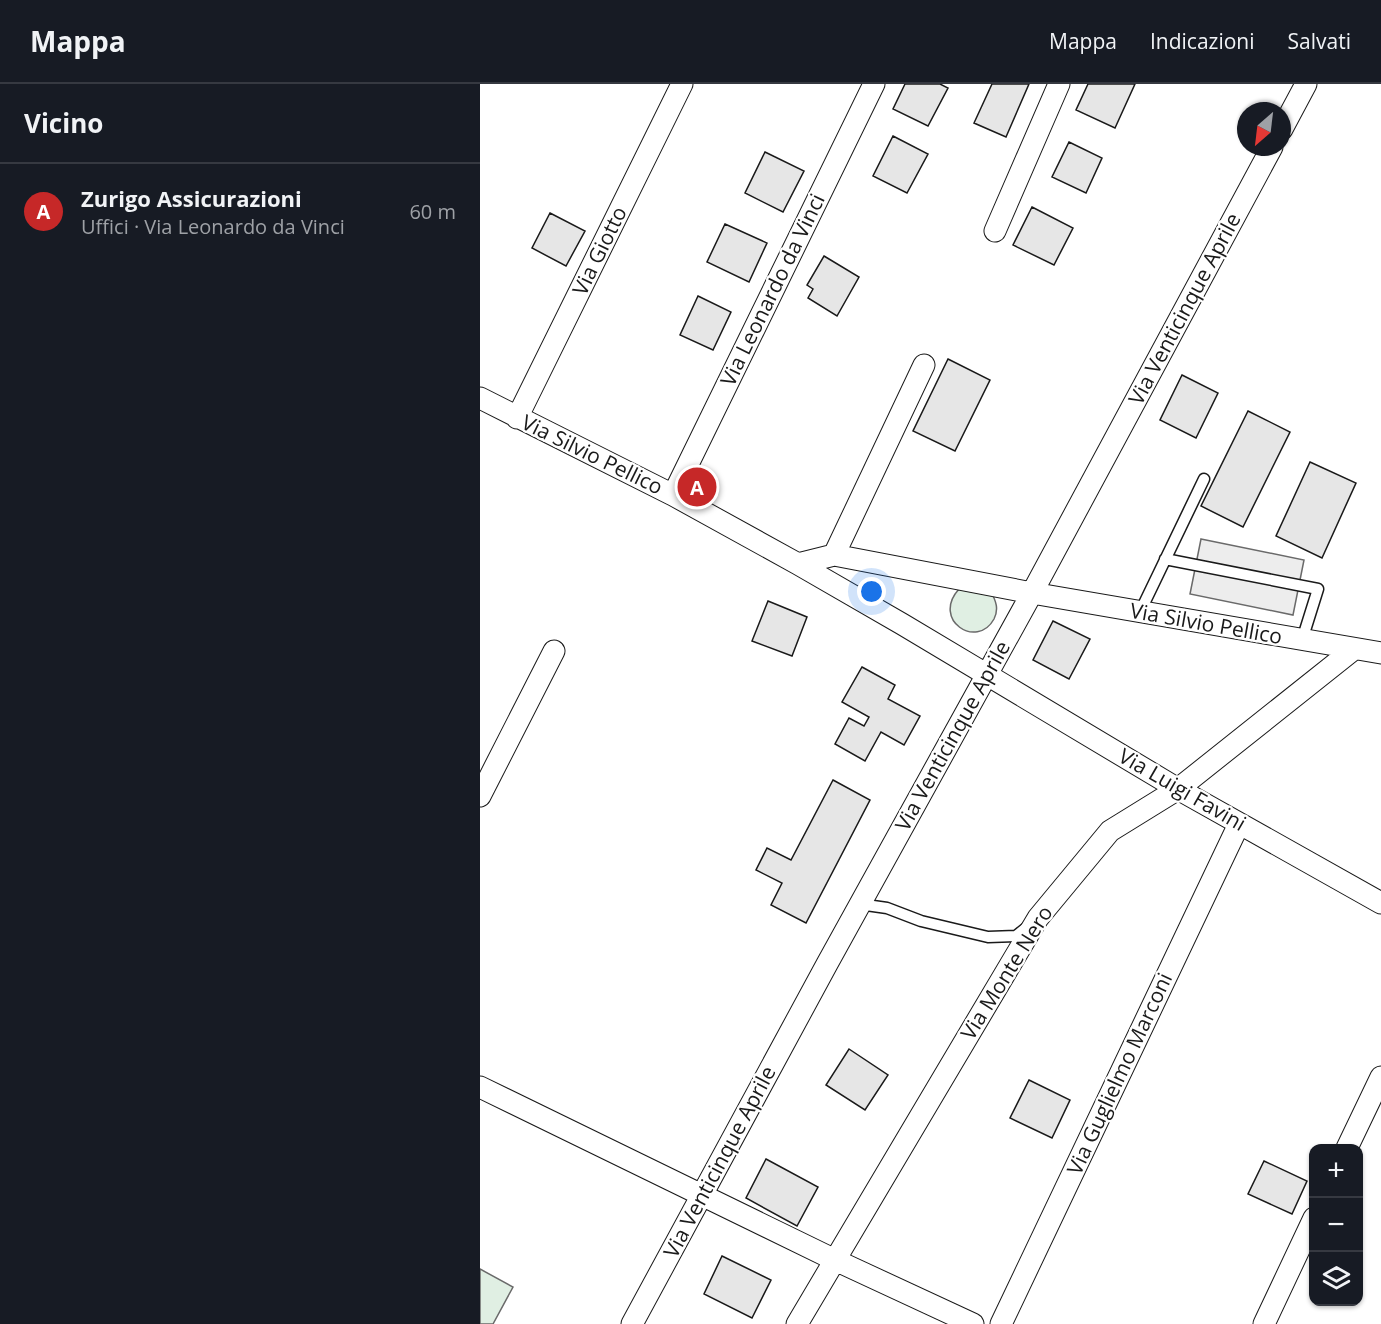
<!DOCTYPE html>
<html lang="it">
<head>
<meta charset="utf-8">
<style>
  body { margin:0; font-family:"Open Sans",sans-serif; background:#242831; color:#f1f3f6 }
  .controls { position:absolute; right:18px; bottom:18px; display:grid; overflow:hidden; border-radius:12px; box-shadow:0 2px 4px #0004 }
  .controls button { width:54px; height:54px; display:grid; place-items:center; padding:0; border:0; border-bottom:2px solid #363941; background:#171b24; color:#f1f3f6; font:30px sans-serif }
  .compass { position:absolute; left:757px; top:18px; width:54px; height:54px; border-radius:50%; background:#171b24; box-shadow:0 2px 4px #0004; rotate:208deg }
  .you { position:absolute; left:392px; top:508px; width:21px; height:21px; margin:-15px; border:4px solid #fff; border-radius:50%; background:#1a73e8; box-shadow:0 0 0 9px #1a73e833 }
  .badge { display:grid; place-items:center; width:39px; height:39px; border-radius:50%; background:#c62828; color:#fff; font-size:20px; font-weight:700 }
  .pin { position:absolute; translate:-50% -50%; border:3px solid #fff; box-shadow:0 2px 6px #0006 }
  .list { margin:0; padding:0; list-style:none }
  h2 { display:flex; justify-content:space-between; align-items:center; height:78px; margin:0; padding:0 24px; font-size:26px }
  h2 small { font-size:20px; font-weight:400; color:#9ea1a6 }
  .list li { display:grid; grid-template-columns:39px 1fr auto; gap:18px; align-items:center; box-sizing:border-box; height:96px; padding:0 24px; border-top:2px solid #363941 }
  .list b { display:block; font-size:22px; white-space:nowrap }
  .list p { margin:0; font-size:20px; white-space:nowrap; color:#9ea1a6 }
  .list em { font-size:20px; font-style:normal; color:#9ea1a6 }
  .icon { flex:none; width:33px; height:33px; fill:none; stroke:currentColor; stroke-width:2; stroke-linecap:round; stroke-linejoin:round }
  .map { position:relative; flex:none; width:901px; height:1240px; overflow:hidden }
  header { display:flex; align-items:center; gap:36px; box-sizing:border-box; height:84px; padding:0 30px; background:#171b24; border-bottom:2px solid #363941 }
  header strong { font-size:28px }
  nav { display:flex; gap:33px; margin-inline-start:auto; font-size:21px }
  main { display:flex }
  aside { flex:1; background:#171b24 }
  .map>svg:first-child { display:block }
  .green { fill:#e0efe3; stroke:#6a6a6a; stroke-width:1.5 }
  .parking { fill:#ededed; stroke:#6a6a6a; stroke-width:1.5 }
  .building { fill:#e6e6e6; stroke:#1a1a1a; stroke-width:1.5 }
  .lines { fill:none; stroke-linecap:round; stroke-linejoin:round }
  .service-casing { stroke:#1a1a1a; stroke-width:13 }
  .minor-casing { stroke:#1a1a1a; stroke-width:23 }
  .service { stroke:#fff; stroke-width:10 }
  .minor { stroke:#fff; stroke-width:21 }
  .labels { text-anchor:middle; stroke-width:4.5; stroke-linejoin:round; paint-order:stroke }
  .street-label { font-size:21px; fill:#1a1a1a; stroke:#fff }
</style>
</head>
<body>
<header>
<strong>Mappa</strong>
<nav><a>Mappa</a><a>Indicazioni</a><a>Salvati</a></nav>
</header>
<main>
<aside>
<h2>Vicino<small></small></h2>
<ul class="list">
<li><span class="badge">A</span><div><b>Zurigo Assicurazioni</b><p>Uffici · Via Leonardo da Vinci</p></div><em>60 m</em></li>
</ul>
</aside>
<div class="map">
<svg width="901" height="1240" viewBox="0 0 901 1240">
  <rect width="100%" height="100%" fill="#fff"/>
  <path class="green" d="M479,505L511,508C516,517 519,525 514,535C497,566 451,536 479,505Z
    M0,1185L33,1203L13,1240H0Z"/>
  <path class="parking" d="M721,455L824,476L813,531L710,510Z"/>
  <path class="building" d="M425,0H460L468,4L448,42L413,25Z
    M512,0H549L526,53L494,39Z
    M608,0H655L635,44L596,26Z
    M413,52L448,70L427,109L393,92Z
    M589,58L622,74L606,109L572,93Z
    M285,68L324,87L303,128L265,109Z
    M552,123L593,144L574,181L533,161Z
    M70,129L105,147L86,182L52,164Z
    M245,140L287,159L269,198L227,178Z
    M344,172L379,193L357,232L328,214L333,205L327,201Z
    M218,212L251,228L233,266L200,251Z
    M468,275L510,296L475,367L433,347Z
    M702,291L738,309L716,354L680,336Z
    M768,327L810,348L763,443L721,422Z
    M830,378L876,399L842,474L796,452Z
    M288,517L327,533L312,572L272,557Z
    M573,537L610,555L589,595L553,576Z
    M382,583L415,601L408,615L440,632L424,661L401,648L385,677L355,660L369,634L384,642L389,633L362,618Z
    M353,696L390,716L326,839L291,821L302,799L276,786L287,764L311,776Z
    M369,965L408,991L385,1026L346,1001Z
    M549,996L590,1016L572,1054L530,1034Z
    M286,1075L338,1103L317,1142L266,1114Z
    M784,1077L827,1097L812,1130L768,1110Z
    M242,1172L291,1196L272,1234L224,1210Z"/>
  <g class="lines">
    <defs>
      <path id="service" d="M685,475L838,505L822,556
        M660,528L724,395
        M379,820L407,824L441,837L508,853L536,852L546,844"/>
      <path id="minor" d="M802,45L826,0
        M515,147L579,0
        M0,314L193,411L318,480L422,540L698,705L901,819
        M37,334L202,0
        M193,411L394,0
        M354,471L444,281
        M318,480L354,471L552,509L901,569
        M0,712L74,567
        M0,1003L355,1176L493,1240
        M867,1064L901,993
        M152,1240L347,880L552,509L792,63
        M317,1240L558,834L630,747L698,705L874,565
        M521,1240L759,740
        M784,1240L834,1134"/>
    </defs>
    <use href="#service" class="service-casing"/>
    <use href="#minor" class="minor-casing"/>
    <use href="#service" class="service"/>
    <use href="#minor" class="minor"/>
  </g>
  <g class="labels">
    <g class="street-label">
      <text transform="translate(120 167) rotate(-64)" y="7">Via Giotto</text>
      <text transform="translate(293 206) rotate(-64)" y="7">Via Leonardo da Vinci</text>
      <text transform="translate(705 225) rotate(-62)" y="7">Via Venticinque Aprile</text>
      <text transform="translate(112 371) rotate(26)" y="7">Via Silvio Pellico</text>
      <text transform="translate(726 540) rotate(10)" y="7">Via Silvio Pellico</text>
      <text transform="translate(473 652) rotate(-61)" y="7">Via Venticinque Aprile</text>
      <text transform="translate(702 706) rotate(30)" y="7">Via Luigi Favini</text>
      <text transform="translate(527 889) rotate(-58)" y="7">Via Monte Nero</text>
      <text transform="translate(640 990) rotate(-65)" y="7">Via Guglielmo Marconi</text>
      <text transform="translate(240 1078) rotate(-62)" y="7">Via Venticinque Aprile</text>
    </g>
  </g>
</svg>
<div class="controls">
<button>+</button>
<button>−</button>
<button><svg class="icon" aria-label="layers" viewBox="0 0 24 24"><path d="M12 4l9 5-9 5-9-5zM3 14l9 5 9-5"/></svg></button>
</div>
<svg class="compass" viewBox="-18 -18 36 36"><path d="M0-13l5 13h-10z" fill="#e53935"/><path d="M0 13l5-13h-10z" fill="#9ea1a6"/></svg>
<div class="you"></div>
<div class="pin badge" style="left:217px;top:403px">A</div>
</div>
</main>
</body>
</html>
